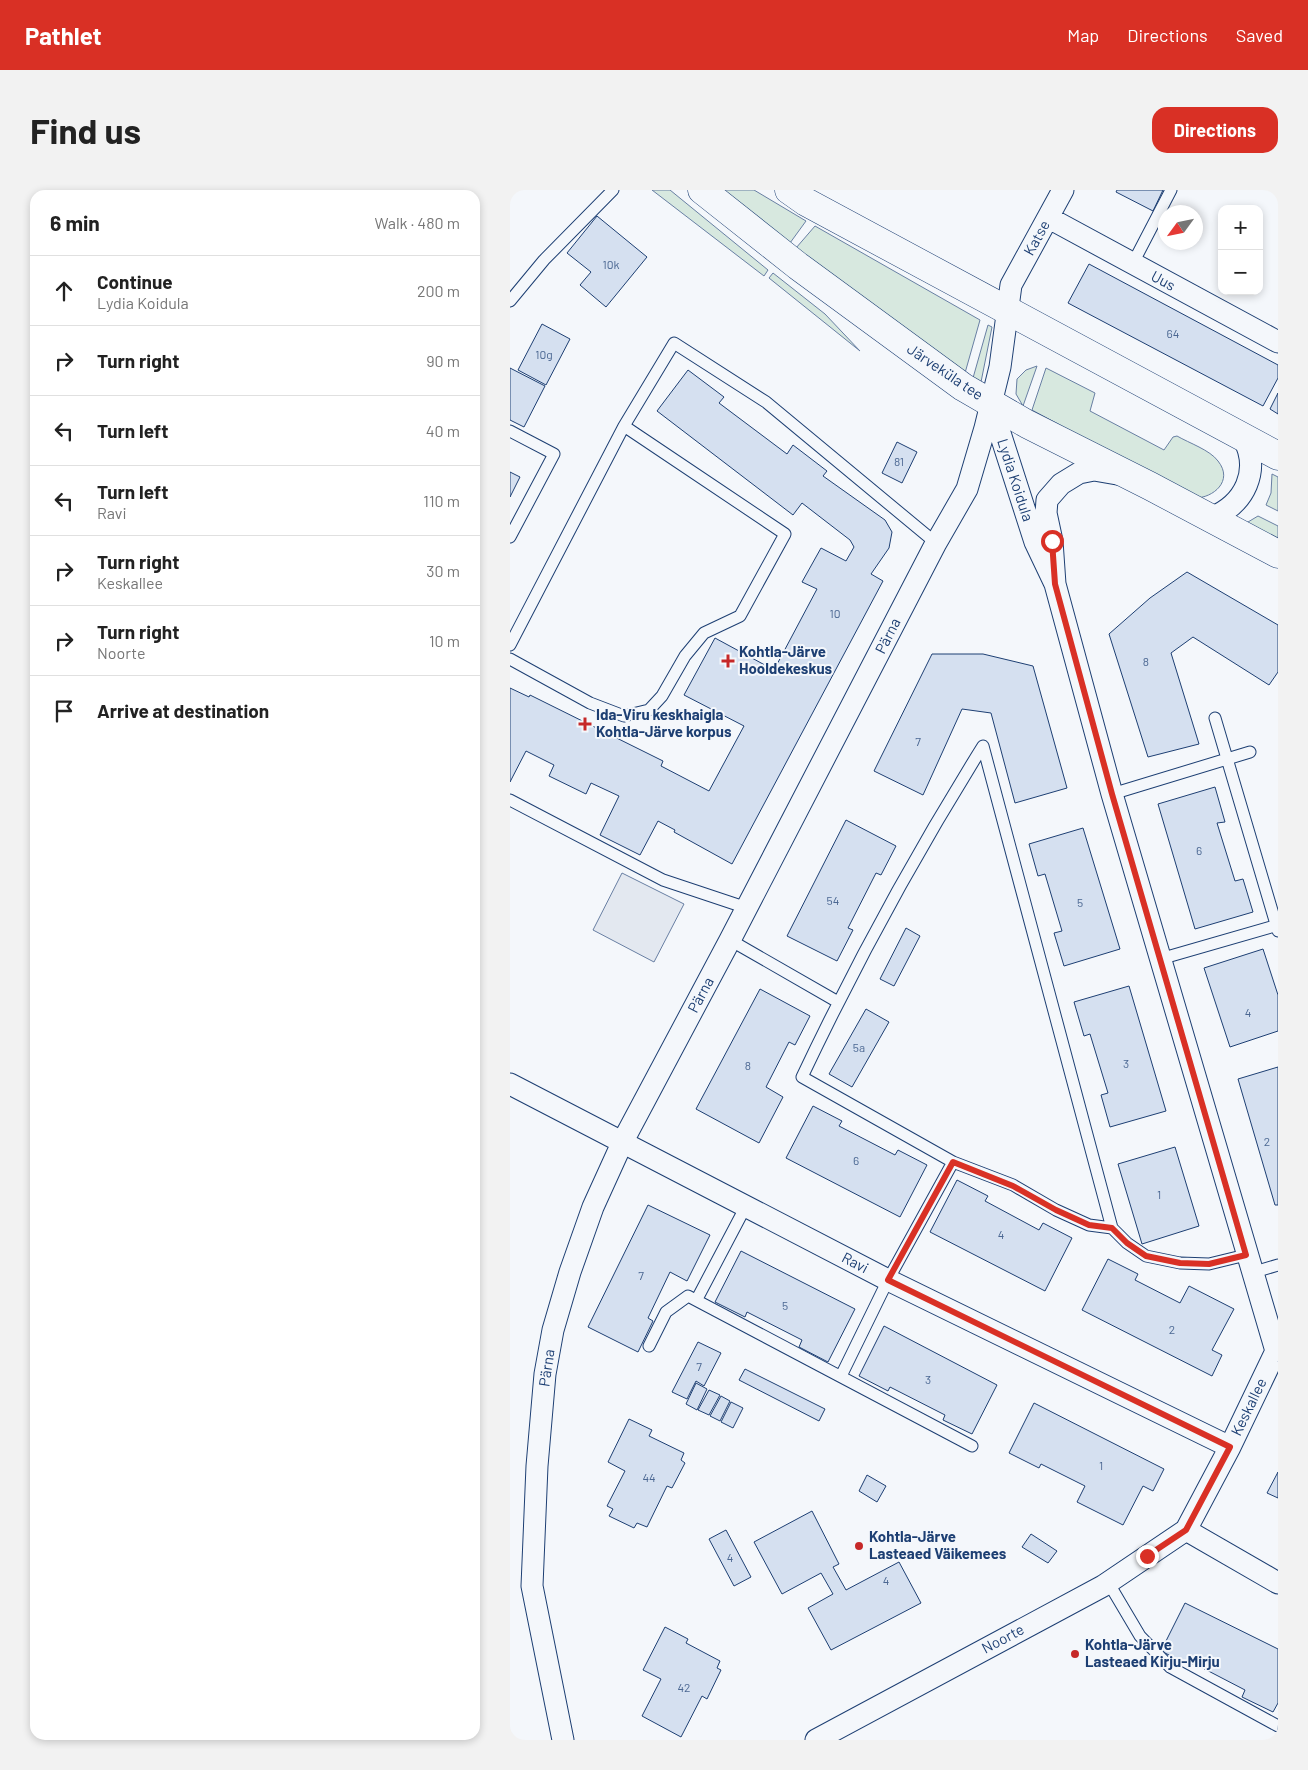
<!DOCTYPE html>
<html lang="en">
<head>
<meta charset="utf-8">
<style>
  body { margin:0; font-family:Barlow,sans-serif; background:#f2f2f2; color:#222 }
  .controls { position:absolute; right:15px; top:15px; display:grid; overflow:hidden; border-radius:10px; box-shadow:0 2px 8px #0003 }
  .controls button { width:45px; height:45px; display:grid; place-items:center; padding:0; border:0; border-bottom:1px solid #e0e0e0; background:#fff; color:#222; font:25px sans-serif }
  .compass { position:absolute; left:648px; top:15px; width:45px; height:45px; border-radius:50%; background:#fff; box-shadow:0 2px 8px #0003; rotate:237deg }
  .stop { position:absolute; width:15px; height:15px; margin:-11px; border:4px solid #d93025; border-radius:50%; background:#fff }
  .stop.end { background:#d93025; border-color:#fff; box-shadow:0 1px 5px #0008 }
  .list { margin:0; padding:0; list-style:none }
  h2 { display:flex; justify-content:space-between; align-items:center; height:65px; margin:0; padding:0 20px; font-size:21px }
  h2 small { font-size:16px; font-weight:400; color:#767676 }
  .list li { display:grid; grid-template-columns:32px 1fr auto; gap:15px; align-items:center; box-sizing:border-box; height:70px; padding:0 20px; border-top:1px solid #e0e0e0 }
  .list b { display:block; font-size:19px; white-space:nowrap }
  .list p { margin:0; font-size:16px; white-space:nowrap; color:#767676 }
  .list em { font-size:16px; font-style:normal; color:#767676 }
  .icon { flex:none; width:28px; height:28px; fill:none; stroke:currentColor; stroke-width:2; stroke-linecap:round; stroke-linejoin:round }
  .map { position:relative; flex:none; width:768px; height:1550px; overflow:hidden; border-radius:15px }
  header { display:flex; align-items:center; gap:30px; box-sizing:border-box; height:70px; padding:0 25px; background:#d93025; color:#fff }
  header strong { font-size:24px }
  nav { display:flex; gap:28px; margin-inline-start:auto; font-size:18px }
  .intro { display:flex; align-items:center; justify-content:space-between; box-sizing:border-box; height:120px; padding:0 30px }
  h1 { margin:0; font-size:35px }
  .button { padding:12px 22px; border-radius:15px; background:#d93025; color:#fff; font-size:18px; font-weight:700 }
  main { display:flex; gap:30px; padding:0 30px }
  aside { flex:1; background:#fff; border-radius:15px; box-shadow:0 2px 8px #0003 }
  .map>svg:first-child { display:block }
  .green { fill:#d7e8df; stroke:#687fa3 }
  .parking { fill:#e3e8f0; stroke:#687fa3 }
  .building { fill:#d5e0f0; stroke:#1d3f73 }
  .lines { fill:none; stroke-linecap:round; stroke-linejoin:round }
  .lane-casing { stroke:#1d3f73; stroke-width:13 }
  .street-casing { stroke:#1d3f73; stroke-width:23 }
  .secondary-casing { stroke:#1d3f73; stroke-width:29 }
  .lane { stroke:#f4f7fb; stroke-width:11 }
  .street { stroke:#f4f7fb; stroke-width:21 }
  .secondary { stroke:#f4f7fb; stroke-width:28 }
  .route { stroke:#d93025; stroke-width:6 }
  .poi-dot { fill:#c62828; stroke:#f4f7fb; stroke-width:2 }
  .labels { text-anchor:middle; stroke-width:4; stroke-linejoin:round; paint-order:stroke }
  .number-label { font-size:12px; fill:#4b6792 }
  .street-label { font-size:15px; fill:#1d3f73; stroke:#f4f7fb }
  .poi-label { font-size:15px; font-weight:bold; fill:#1d3f73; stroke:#f4f7fb; text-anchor:start }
</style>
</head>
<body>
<header>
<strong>Pathlet</strong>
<nav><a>Map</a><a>Directions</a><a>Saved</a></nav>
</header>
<div class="intro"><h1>Find us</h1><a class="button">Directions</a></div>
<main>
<aside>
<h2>6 min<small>Walk · 480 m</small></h2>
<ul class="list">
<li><svg class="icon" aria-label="ahead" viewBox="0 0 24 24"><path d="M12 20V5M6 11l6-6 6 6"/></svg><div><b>Continue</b><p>Lydia Koidula</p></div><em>200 m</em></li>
<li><svg class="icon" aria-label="right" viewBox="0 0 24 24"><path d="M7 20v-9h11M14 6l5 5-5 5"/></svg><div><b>Turn right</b></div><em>90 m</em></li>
<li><svg class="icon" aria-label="left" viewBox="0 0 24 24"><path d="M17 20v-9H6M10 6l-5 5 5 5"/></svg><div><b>Turn left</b></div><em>40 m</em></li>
<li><svg class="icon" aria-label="left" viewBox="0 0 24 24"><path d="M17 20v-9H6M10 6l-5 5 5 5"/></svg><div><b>Turn left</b><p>Ravi</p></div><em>110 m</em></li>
<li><svg class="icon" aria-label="right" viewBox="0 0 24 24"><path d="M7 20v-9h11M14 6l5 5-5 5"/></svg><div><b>Turn right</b><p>Keskallee</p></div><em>30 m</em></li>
<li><svg class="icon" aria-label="right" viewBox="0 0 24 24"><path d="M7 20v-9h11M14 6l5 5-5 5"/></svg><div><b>Turn right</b><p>Noorte</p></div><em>10 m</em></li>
<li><svg class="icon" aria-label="arrive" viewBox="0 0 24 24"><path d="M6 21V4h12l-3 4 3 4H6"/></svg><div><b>Arrive at destination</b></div></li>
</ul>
</aside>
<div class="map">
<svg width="768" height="1550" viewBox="0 0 768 1550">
  <rect width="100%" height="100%" fill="#f4f7fb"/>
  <path class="green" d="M142,0H160L258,80L254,86Z
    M212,0H244L296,31L280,53Z
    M305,36L470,130L455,183L286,58Z
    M263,83L315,124L350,161L259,88Z
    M478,135L482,137L471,192L463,188Z
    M527,176L513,216L506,204L507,189L516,180Z
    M536,178L585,203L580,221L654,260L663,247L667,246C679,253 700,260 708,271C724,291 703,308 685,308L522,220Z
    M762,284L768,287V321L756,315L761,303Z
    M748,326L768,336V354L733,335Z"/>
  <path class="parking" d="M112,683L174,714L144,772L83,740Z"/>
  <path class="building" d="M607,0H653L643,21L606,2Z
    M87,26L137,67L96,117L70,95L81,82L57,63Z
    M579,74L768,175V188L753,216L558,113Z
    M32,134L60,149L36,195L8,180Z
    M0,178L35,196L14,237L0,230Z
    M178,180L214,207L209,213L277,264L283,255L317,281L313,286L375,330L382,342L379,358L361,384L373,391L222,674L164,642L165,640L148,631L130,665L90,645L109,606L81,593L76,604L39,586L44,575L16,561L0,592V498L19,507L20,505L153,571L151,576L199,601L234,536L174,505L205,448L264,480L307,399L292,392L311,358L336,371L344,357L340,350L292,313L283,325L147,221Z
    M768,203V224L760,219Z
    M387,252L407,262L392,293L372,283Z
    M0,282L10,287L0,307Z
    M677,382L768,435V482L759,495L683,447L661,463L689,554L638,567L599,444L640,408Z
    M422,464H473L523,476L557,598L505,613L481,523L452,519L413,605L364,581Z
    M705,597L715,632L707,633L725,691L733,689L743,722L685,739L648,614Z
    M336,630L386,656L371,685L366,683L338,738L343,740L327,771L277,746Z
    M573,638L610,759L554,776L544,743L552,741L535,684L528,686L519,654Z
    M396,738L410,746L384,796L370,789Z
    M753,759L768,805V841L720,857L694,778Z
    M619,796L656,921L600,937L591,905L598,903L580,844L574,846L564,812Z
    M250,799L300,826L285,855L279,852L256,897L273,907L249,953L186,919Z
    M356,819L379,832L342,897L319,884Z
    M768,877V1015H765L728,889Z
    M303,916L332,931L329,936L385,965L388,960L417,975L390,1027L276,968Z
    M665,957L689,1036L632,1054L608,974Z
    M447,990L478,1006L475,1011L529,1040L533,1033L562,1048L535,1101L420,1042Z
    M138,1015L200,1045L177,1091L160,1082L138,1128L143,1131L128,1162L78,1137Z
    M231,1061L345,1119L318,1172L289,1157L292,1150L237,1122L235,1127L205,1112Z
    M598,1069L628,1084L625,1090L670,1113L679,1096L724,1119L702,1160L712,1165L702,1186L572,1120Z
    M374,1136L487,1195L462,1244L433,1230L435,1225L380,1197L378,1201L349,1186Z
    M188,1152L211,1163L194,1196L186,1191L177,1209L162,1202Z
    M235,1179L315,1219L309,1231L229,1190Z
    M186,1193L197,1199L187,1220L176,1214Z
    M199,1200L210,1205L199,1225L188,1220Z
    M211,1206L220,1211L210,1231L200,1226Z
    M221,1212L233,1218L223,1238L211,1232Z
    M524,1213L654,1279L643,1301L633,1296L613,1335L567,1312L575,1296L531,1274L529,1278L499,1263Z
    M119,1229L142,1240L139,1246L174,1263L171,1270L175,1273L162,1298L157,1296L137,1337L127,1333L124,1338L99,1326L103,1319L97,1316L115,1281L98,1272Z
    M768,1282V1308L757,1303Z
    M357,1285L376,1296L367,1312L349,1301Z
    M302,1321L329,1374L323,1377L336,1400L389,1372L411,1413L321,1460L298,1418L323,1404L311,1383L272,1404L244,1352Z
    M216,1340L241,1387L224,1396L199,1349Z
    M521,1344L547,1361L538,1373L512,1357Z
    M675,1413L768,1459V1513L763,1522L732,1507L735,1500L683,1473L681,1476L651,1461Z
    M155,1437L178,1449L176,1453L210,1471L207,1478L211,1480L197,1509L192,1506L171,1547L132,1526L151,1489L133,1480Z"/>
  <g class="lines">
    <defs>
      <path id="lane" d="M622,75L661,0
        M0,111L34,70L103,0
        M114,236L164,153L256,212L426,353
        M0,241L44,264L0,347
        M0,455L114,236L275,344L230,426L194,443L175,466L152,506L139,520L114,526L80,513L0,469
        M705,528L768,741
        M602,604L740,562
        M0,610L153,690L237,718
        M220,750L328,812
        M650,769L768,735
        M443,972L503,995L546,1020L579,1035L602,1038
        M741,1083L768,1075
        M187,1109L236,1016
        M139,1156L156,1122L178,1106L462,1256
        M331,1186L378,1090L443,972L292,887C346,773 406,663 473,556L602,1038L617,1053L636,1066L670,1073L699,1074L736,1065
        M598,1392L630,1446L660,1477L768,1536"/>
      <path id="street" d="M539,28L768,152
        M481,215L525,352L545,394L542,351L536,323L537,310L551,294L569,283L584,280L607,284
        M701,328C735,314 751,281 733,247
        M545,394L602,604L766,1161
        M0,894L378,1090L720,1257
        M676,1340L768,1393
        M53,1550L22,1396L27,1276L35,1184L43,1140L60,1082L83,1017L113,951L220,750L426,353L457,299L475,238L490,177L501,95L553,0
        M306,1550L593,1396L676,1340L720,1257L766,1161"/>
      <path id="secondary" d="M192,0L288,76L453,197L517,234L640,296L768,364
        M279,0L296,12L768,266"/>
    </defs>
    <use href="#lane" class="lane-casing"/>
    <use href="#street" class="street-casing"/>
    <use href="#secondary" class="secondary-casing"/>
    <use href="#lane" class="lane"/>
    <use href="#street" class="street"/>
    <use href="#secondary" class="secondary"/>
  </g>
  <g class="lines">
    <path class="route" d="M542,351L545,394L602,604L736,1065L699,1074L670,1073L636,1066L617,1053L602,1038L579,1035L546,1020L503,996L443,972L378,1090L720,1257L676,1340L637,1366"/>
  </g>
  <g class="poi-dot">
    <path d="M215.5 463.5h5v5h5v5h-5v5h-5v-5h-5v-5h5z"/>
    <path d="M72.5 526.5h5v5h5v5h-5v5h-5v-5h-5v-5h5z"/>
    <circle cx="349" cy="1356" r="5"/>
    <circle cx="565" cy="1464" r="5"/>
  </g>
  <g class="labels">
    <g class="number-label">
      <text x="101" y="79">10k</text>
      <text x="663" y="148">64</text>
      <text x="34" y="169">10g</text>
      <text x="389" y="276">81</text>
      <text x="325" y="428">10</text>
      <text x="636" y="476">8</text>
      <text x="408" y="556">7</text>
      <text x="689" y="665">6</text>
      <text x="323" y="715">54</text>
      <text x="570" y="717">5</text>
      <text x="738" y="827">4</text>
      <text x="349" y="862">5a</text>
      <text x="616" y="878">3</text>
      <text x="238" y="880">8</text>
      <text x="757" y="956">2</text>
      <text x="346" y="975">6</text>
      <text x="649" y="1009">1</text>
      <text x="491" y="1049">4</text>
      <text x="131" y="1090">7</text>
      <text x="275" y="1120">5</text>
      <text x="662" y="1144">2</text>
      <text x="189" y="1181">7</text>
      <text x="418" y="1194">3</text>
      <text x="591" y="1280">1</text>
      <text x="139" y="1292">44</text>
      <text x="220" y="1372">4</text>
      <text x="376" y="1395">4</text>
      <text x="174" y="1502">42</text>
    </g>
    <g class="street-label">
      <text transform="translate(527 48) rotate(-61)" y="5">Katse</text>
      <text transform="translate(653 91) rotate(28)" y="5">Uus</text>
      <text transform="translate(435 182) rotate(34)" y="5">Järveküla tee</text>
      <text transform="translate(505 290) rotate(72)" y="5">Lydia Koidula</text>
      <text transform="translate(378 446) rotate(-63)" y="5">Pärna</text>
      <text transform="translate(191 805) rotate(-62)" y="5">Pärna</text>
      <text transform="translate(345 1073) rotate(28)" y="5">Ravi</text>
      <text transform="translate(37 1178) rotate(-82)" y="5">Pärna</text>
      <text transform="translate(739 1217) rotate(-64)" y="5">Keskallee</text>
      <text transform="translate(493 1449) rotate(-28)" y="5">Noorte</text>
    </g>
    <g class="poi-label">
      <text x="229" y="467">Kohtla-Järve<tspan x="229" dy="17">Hooldekeskus</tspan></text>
      <text x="86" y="530">Ida-Viru keskhaigla<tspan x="86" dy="17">Kohtla-Järve korpus</tspan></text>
      <text x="359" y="1352">Kohtla-Järve<tspan x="359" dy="17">Lasteaed Väikemees</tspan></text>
      <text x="575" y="1460">Kohtla-Järve<tspan x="575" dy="17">Lasteaed Kirju-Mirju</tspan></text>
    </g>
  </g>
</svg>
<div class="controls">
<button>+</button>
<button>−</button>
</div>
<svg class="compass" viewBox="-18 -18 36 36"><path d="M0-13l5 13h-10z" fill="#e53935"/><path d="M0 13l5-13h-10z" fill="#767676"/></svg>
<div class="stop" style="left:542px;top:351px"></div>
<div class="stop end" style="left:637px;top:1366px"></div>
</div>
</main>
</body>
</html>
